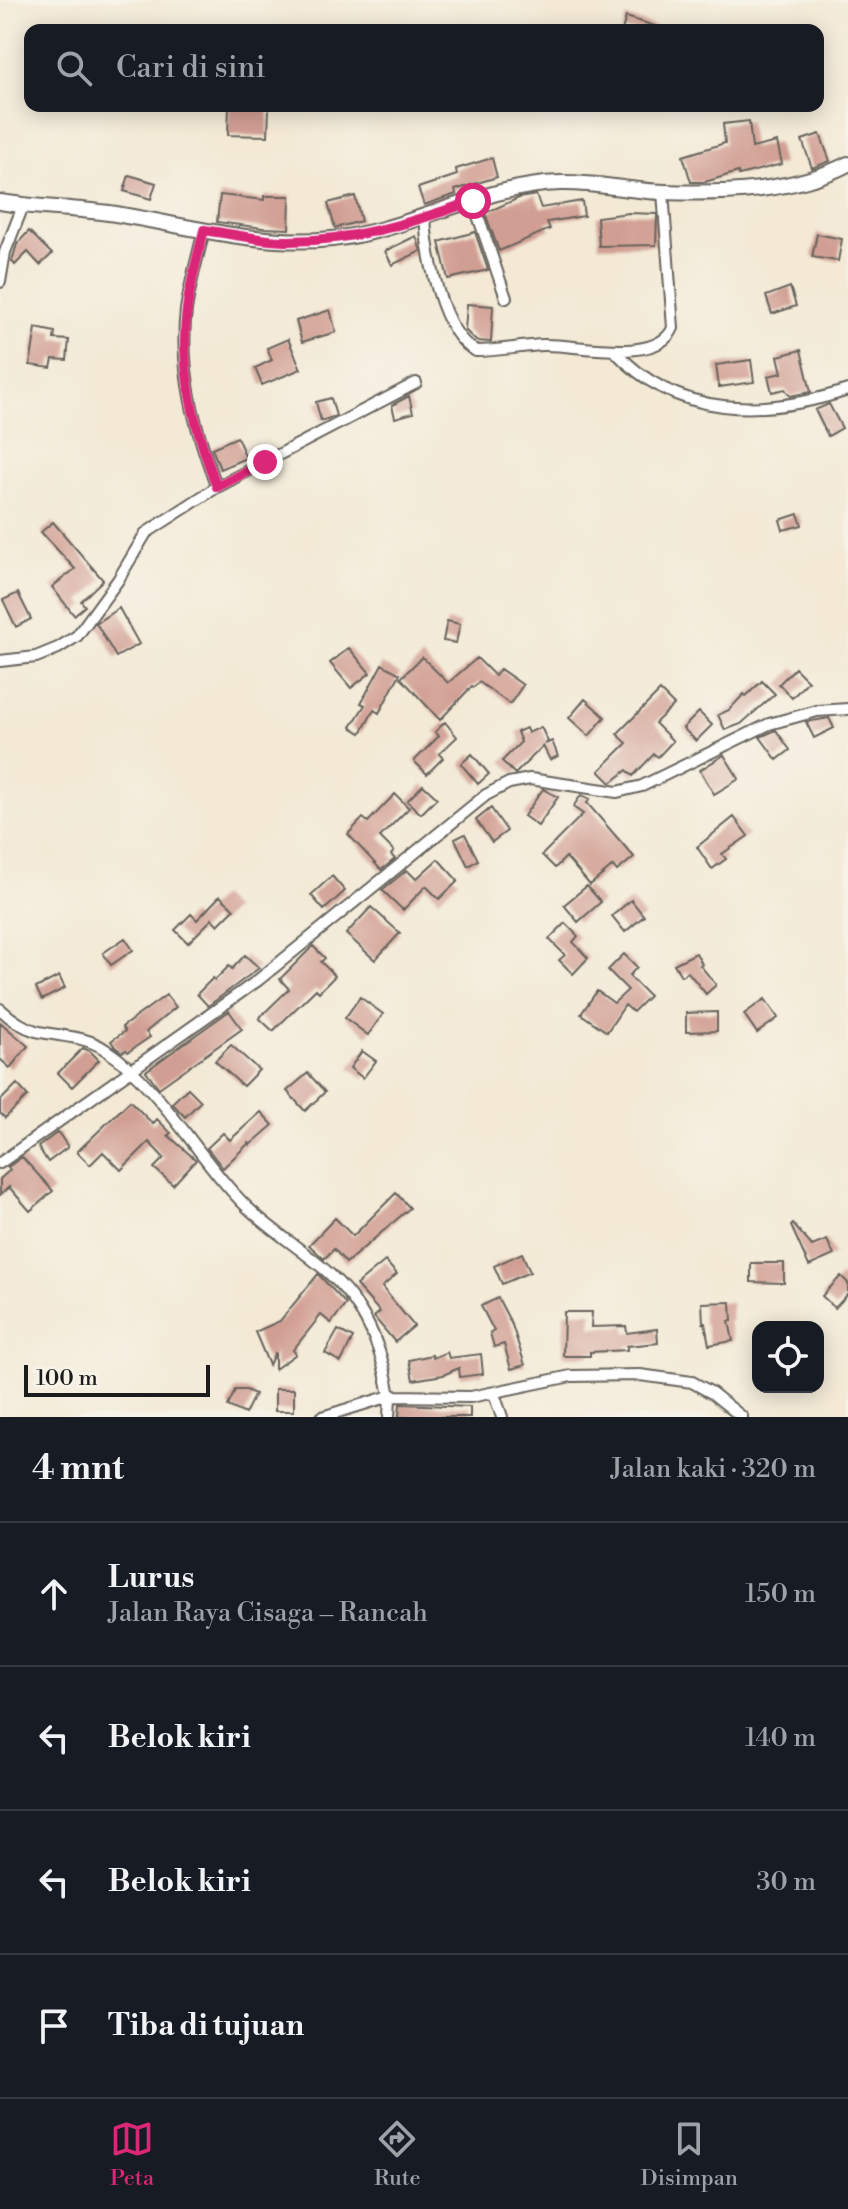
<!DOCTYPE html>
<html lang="id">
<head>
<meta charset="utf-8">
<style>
  body { margin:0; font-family:"Libre Bodoni",serif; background:#20242c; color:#f1f3f6 }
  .controls { position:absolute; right:24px; bottom:24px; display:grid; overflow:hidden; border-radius:16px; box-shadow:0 4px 20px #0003 }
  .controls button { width:72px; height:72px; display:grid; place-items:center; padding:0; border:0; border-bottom:2px solid #363941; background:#171b24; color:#f1f3f6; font:40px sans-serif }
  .scale { position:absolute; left:24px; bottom:20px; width:186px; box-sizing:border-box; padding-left:8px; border:4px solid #1c1c1c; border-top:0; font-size:22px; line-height:28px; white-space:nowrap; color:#1c1c1c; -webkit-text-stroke:6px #f7f3e8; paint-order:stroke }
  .stop { position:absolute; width:24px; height:24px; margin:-18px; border:6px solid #db2777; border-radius:50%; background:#fff }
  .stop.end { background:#db2777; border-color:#fff; box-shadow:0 2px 8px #0008 }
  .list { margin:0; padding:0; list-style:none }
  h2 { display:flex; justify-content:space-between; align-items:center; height:104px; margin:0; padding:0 32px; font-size:34px }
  h2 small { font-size:26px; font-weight:400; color:#9ea1a6 }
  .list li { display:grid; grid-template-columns:52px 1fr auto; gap:24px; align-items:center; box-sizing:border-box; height:144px; padding:0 32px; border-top:2px solid #363941 }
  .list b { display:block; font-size:30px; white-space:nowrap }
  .list p { margin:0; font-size:26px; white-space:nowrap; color:#9ea1a6 }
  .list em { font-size:26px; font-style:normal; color:#9ea1a6 }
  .icon { flex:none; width:44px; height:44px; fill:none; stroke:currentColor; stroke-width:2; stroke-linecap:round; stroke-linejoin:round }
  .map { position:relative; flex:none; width:848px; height:1417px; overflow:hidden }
  .search { position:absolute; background:#171b24; box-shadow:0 4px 20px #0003; left:24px; right:24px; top:24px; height:88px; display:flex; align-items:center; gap:20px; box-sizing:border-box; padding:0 28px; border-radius:16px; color:#9ea1a6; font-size:30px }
  .sheet { height:680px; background:#171b24 }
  nav { display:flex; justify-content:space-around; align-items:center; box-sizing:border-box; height:112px; border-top:2px solid #363941; background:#171b24; font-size:22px; color:#9ea1a6 }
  nav a { display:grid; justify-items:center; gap:4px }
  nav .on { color:#db2777 }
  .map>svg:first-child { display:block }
  .building { fill:#d19e93 }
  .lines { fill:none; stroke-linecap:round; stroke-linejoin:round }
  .minor-casing { stroke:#67645d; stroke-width:14 }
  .secondary-casing { stroke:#67645d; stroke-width:18 }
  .minor { stroke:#fff; stroke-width:10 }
  .secondary { stroke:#fff; stroke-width:14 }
  .route { stroke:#db2777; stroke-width:10 }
</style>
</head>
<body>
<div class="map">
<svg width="848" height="1417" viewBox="0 0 848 1417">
  <rect width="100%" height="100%" fill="#f7f3e8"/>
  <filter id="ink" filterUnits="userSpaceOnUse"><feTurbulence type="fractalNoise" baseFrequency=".0125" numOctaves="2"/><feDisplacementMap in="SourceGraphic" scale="16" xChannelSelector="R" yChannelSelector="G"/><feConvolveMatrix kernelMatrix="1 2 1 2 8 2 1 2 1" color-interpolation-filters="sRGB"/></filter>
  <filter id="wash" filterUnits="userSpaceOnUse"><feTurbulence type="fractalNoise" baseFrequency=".006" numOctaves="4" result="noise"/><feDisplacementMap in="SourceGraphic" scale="32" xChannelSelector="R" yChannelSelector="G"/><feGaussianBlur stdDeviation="1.8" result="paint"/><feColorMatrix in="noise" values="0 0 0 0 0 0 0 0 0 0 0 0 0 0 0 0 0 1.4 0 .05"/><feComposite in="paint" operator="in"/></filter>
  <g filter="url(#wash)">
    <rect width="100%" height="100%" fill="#f3e9d5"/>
    <g id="blocks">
      <path class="building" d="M626,17L661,28V30H622Z
        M229,106L269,108L268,136L228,135Z
        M749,121L752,148L777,142L782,164L739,175L738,172L705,182H691L683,156L725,143L723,124Z
        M820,134L830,161L812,168L802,140Z
        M492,158L497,177L455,190L456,194L424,205L418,188L457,175L456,169Z
        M129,175L156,183L151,199L124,191Z
        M220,195L264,200V196H290L289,229L263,228L217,222Z
        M536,195L541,208L582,201L584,216L547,222L550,229L499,251L485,213L519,198Z
        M355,196L361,221L335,228L328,203Z
        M629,213L657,214L656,245L599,246L597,217Z
        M29,231L52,254L40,265L28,252L15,265L12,261L17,244Z
        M475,232L488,270L448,279L439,242Z
        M817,234L842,239L838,261L812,257Z
        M416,236L421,251L392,265L385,251Z
        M790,287L796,306L772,314L766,296Z
        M467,304L493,306L491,342L476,341L465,330Z
        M330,310L336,332L302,342L296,321Z
        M36,328L55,332L54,339L69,340L67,360L53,359L51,368L30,365Z
        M288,339L301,369L262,385L255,368L272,360L267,348Z
        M801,350L811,392L790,396L785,389L772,392L768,376L782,373L778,356Z
        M751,360L754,382L719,387L716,365Z
        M409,396L413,413L395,418L392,405Z
        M331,398L336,416L321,421L316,402Z
        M829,404L842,428L828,436L815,410Z
        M237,437L246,458L220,469L212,448Z
        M798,514L802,525L783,530L780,520Z
        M53,522L103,580L81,601L85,606L74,615L52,587L75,569L41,532Z
        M18,593L31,619L16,627L3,600Z
        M119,608L139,644L116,657L96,623Z
        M447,621L460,624L456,643L443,641Z
        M349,648L370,673L351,688L330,663Z
        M422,657L448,683L477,658L495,676L500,669L523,685L510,704L479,682L474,687L472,686L440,720L401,678Z
        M382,664L400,674L379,713L374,710L361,733L351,727L365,705L361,703Z
        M795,668L808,681L792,698L779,684Z
        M762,681L775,694L741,724L725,730L718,715L729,710L744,694L746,696Z
        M660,691L674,705L655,723L673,741L658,757L654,754L633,776L627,770L611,783L599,771L627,743L617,734Z
        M585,699L605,717L589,736L569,718Z
        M699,712L712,725L696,741L683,728Z
        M829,718L834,728L814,738L806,722Z
        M445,722L457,737L439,754L443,758L427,774L414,761L439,736L435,732Z
        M541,727L548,742L545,744L552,741L558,756L550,760L543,746L515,774L502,761L521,742L517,732L526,728L528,733Z
        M776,730L790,750L777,760L760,737Z
        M472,754L489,774L478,784L461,764Z
        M724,755L739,779L714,794L700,770Z
        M423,785L437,798L421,814L407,801Z
        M543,789L558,797L538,826L524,816Z
        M395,794L409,808L380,837L394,851L391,855L395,859L381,870L348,834L363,818L368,822Z
        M581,795L590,799L587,803L634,857L617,871L613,866L590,885L566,857L555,868L542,855L583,814L573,807Z
        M491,808L507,831L492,842L476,820Z
        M734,817L748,836L722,854L726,859L712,869L697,847Z
        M465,834L478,860L468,866L455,839Z
        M438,859L458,881L439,899L426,886L403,910L382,890L407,870L416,879Z
        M332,876L345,891L324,910L311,895Z
        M587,886L601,902L578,922L564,905Z
        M220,896L234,909L218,925L212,919L188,943L175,930L191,914L197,920Z
        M631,900L644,916L625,932L612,916Z
        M371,907L400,933L375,960L346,934Z
        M565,923L578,936L573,942L588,958L573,974L559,960L565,955L549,939Z
        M125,938L133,950L111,965L103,953Z
        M313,946L325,958L321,962L335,976L319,992L316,989L273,1031L259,1018L289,989L280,979Z
        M696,953L702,964L700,965L716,985L706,994L688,972L681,976L674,964Z
        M624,954L637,967L629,976L649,996L633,1012L625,1005L607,1032L581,1014L597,991L614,1003L628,990L608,970Z
        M245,955L259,968L208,1006L197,994L213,978L215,980L229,966L232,969Z
        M59,976L65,988L42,1000L36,988Z
        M166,995L176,1007L146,1032L150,1037L128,1052L126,1050L122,1052L115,1047L111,1041L125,1031L122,1027Z
        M360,997L383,1014L368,1035L345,1018Z
        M765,999L778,1018L757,1033L744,1014Z
        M229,1011L242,1029L159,1088L146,1071Z
        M717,1012V1031L686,1032V1013Z
        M0,1022L28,1046L10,1068L0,1059Z
        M231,1045L259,1070L243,1086L215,1061Z
        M83,1048L90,1051L99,1060L72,1087L58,1073Z
        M362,1051L376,1061L363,1078L350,1068Z
        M308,1073L325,1092L305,1111L287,1091Z
        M17,1084L28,1096L5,1118L0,1113V1101Z
        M188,1088L201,1101L185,1117L172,1103Z
        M130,1101L153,1124L157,1119L171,1133L168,1135L196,1160L173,1185L154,1168L164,1158L149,1142L121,1170L103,1152L90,1165L77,1152Z
        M261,1112L273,1125L250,1145L249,1143L223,1168L207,1148L223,1133L230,1140Z
        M58,1132L68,1147L48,1162L38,1147Z
        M22,1157L53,1191L30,1211L9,1187L0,1195V1179L10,1170L8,1167Z
        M396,1193L410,1208L346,1263L334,1249L324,1259L309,1245L335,1218L353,1236Z
        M793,1224L812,1246L827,1240L834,1255L809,1266L791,1226Z
        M522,1253L530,1272L502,1284L494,1266Z
        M385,1261L397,1274L382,1287L414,1326L395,1342L374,1317L380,1312L356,1285Z
        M751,1263H784V1283L751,1282Z
        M318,1274L346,1304L331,1323L321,1315L293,1350L296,1354L275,1369V1352L269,1365L255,1332L280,1321Z
        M841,1276L848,1283V1294L835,1308L822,1296Z
        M498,1298L512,1325L525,1365L511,1369L504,1344L494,1347L490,1333L494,1331L481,1306Z
        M731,1302L732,1321H729L733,1341L709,1345L705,1323H703L702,1303Z
        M564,1312H592L591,1327L626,1326L627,1333L657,1329L658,1343L627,1346V1350L590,1352V1356H563Z
        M338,1330L353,1338L341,1362L325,1353Z
        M447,1352L449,1358L481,1354L483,1374L460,1377L459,1368L443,1375L413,1380L409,1360L432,1355L433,1358Z
        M275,1389H294V1411H275Z
        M235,1390H246L255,1394L245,1414L228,1406Z
        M400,1404L470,1407V1417H399Z"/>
    </g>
  </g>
  <g filter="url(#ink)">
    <use href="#blocks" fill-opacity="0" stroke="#67645d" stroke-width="2"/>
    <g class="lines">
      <defs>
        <path id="minor" d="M473,201L506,298
          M425,218C427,253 441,334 476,351C499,351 521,346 544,345C578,344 657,365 673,328L663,192
          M204,230C198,256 190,283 186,310C179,371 195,430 217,487L416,383
          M0,282L5,252L23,206
          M614,350C676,419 765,417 848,390
          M0,661L36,657L58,648L77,636L118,580L146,533L217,487
          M0,1009C11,1019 22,1027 36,1031C60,1037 85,1035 106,1050C162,1087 199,1161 248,1208C285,1243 333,1266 360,1310C376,1335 385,1367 390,1396L471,1397L571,1376L640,1375L692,1382L712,1393L742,1417
          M0,1163L257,981L486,795L509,783L530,779L617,792L642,786L769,724L817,711L848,709
          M494,1394L502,1417
          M322,1417L390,1396L389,1417"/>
        <path id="secondary" d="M0,202C36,208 73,208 109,213C182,224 257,247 332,239C410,231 482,185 561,183C596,182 629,191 664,192C724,194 794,192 848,164"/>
      </defs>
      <use href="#minor" class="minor-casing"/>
      <use href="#secondary" class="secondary-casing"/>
      <use href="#minor" class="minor"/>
      <use href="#secondary" class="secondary"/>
    </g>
  </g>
  <g class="lines" filter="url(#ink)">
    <path class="route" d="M265,462L217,487C195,429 179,371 187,309C190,283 198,256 204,230C230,234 258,240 284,241C351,242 411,223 473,201"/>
  </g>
</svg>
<div class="controls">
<button><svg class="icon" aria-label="locate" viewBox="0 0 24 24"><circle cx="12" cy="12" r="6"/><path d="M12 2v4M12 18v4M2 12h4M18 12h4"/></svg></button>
</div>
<div class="scale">100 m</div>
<div class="stop" style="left:473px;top:201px"></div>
<div class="stop end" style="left:265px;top:462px"></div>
<div class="search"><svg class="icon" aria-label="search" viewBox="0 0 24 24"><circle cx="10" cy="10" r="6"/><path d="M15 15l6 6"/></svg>Cari di sini</div>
</div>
<section class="sheet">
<h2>4 mnt<small>Jalan kaki · 320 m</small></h2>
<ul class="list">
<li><svg class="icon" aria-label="ahead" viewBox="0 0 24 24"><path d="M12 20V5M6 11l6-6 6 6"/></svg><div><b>Lurus</b><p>Jalan Raya Cisaga – Rancah</p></div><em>150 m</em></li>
<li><svg class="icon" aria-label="left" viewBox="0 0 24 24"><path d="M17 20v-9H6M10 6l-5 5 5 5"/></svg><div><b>Belok kiri</b></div><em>140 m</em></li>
<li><svg class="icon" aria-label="left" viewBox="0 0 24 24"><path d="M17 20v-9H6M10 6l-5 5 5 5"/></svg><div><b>Belok kiri</b></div><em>30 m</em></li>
<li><svg class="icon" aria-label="arrive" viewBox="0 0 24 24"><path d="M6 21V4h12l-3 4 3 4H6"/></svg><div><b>Tiba di tujuan</b></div></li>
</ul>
</section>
<nav>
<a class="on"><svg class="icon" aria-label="map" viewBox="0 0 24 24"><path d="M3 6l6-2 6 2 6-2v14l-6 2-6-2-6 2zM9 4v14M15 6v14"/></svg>Peta</a>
<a><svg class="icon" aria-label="directions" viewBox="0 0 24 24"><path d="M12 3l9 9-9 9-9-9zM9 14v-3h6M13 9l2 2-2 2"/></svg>Rute</a>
<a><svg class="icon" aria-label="saved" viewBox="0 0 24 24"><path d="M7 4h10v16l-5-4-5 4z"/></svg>Disimpan</a>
</nav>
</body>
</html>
